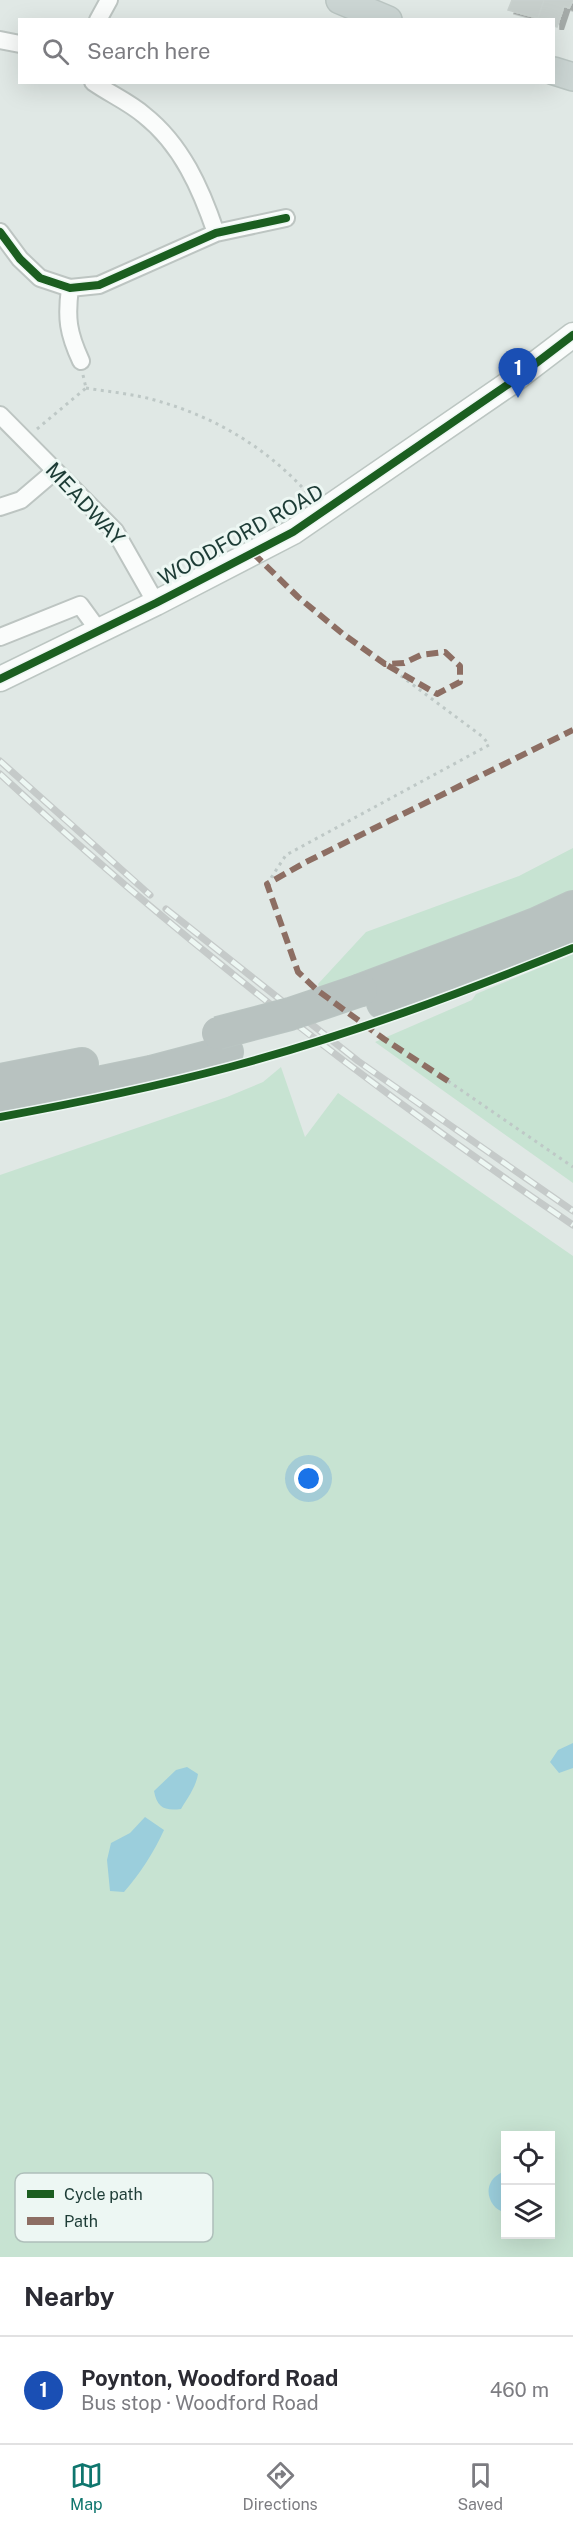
<!DOCTYPE html>
<html lang="en">
<head>
<meta charset="utf-8">
<style>
  body { margin:0; font-family:"Public Sans",sans-serif; background:#f7f7f7; color:#2b2b33 }
  .controls { position:absolute; right:18px; bottom:18px; display:grid; overflow:hidden; border-radius:0px; box-shadow:0 6px 24px #0002 }
  .controls button { width:54px; height:54px; display:grid; place-items:center; padding:0; border:0; border-bottom:2px solid #e1e1e2; background:#fff; color:#2b2b33; font:30px sans-serif }
  .you { position:absolute; left:309px; top:1479px; width:21px; height:21px; margin:-15px; border:4px solid #fff; border-radius:50%; background:#1a73e8; box-shadow:0 0 0 9px #1a73e833 }
  .badge { display:grid; place-items:center; width:39px; height:39px; border-radius:50%; background:#0f766e; color:#fff; font-size:20px; font-weight:700 }
  .pin { position:absolute; translate:-50% -50px; filter:drop-shadow(0 2px 3px #0008) }
  .pin::after { content:''; position:absolute; top:32px; width:21px; height:18px; background:inherit; clip-path:polygon(0 0,100% 0,50% 100%) }
  .list { margin:0; padding:0; list-style:none }
  h2 { display:flex; justify-content:space-between; align-items:center; height:78px; margin:0; padding:0 24px; font-size:26px }
  h2 small { font-size:20px; font-weight:400; color:#7c7c81 }
  .list li { display:grid; grid-template-columns:39px 1fr auto; gap:18px; align-items:center; box-sizing:border-box; height:108px; padding:0 24px; border-top:2px solid #e1e1e2 }
  .list b { display:block; font-size:22px; white-space:nowrap }
  .list p { margin:0; font-size:20px; white-space:nowrap; color:#7c7c81 }
  .list em { font-size:20px; font-style:normal; color:#7c7c81 }
  .icon { flex:none; width:33px; height:33px; fill:none; stroke:currentColor; stroke-width:2; stroke-linecap:round; stroke-linejoin:round }
  .map { position:relative; flex:none; width:573px; height:2257px; overflow:hidden }
  .search { position:absolute; background:#fff; box-shadow:0 6px 24px #0002; left:18px; right:18px; top:18px; height:66px; display:flex; align-items:center; gap:15px; box-sizing:border-box; padding:0 21px; border-radius:0px; color:#7c7c81; font-size:22px }
  .sheet { height:186px; background:#fff }
  nav { display:flex; justify-content:space-around; align-items:center; box-sizing:border-box; height:84px; border-top:2px solid #e1e1e2; background:#fff; font-size:16px; color:#7c7c81 }
  nav a { display:grid; justify-items:center; gap:3px }
  nav .on { color:#0f766e }
  .map>svg:first-child { display:block }
  .green { fill:#c7e3d2; fill-rule:evenodd }
  .water { fill:#9bcedc }
  .building { fill:#c7cfcc; stroke:#c9d1ce; stroke-width:1.5; filter:url(#shadow) }
  .lines { fill:none; stroke-linecap:round; stroke-linejoin:round }
  .street-casing { stroke:#bdc5c2; stroke-width:20 }
  .secondary-casing { stroke:#bcc6c2; stroke-width:27 }
  .primary-casing { stroke:#bac5c2; stroke-width:30 }
  .highway-casing { stroke:#bac5c2; stroke-width:34 }
  .path { stroke:#bec8c6; stroke-width:3; stroke-dasharray:3 4.5; stroke-linecap:butt }
  .street { stroke:#fafcfb; stroke-width:16 }
  .secondary { stroke:#fafcfb; stroke-width:24 }
  .primary { stroke:#cbd5d3; stroke-width:27 }
  .highway { stroke:#b8c2c0; stroke-width:32 }
  .rail-casing { stroke:#c5cac9; stroke-width:7 }
  .rail { stroke:#edf7f3; stroke-width:4.5; stroke-dasharray:14; stroke-linecap:butt }
  .highway-bridge-casing { stroke:#bac5c2; stroke-width:34; stroke-linecap:butt }
  .highway-bridge { stroke:#b8c2c0; stroke-width:32 }
  .quiet { stroke:#8d6e63; stroke-width:6; stroke-dasharray:12 6; stroke-linecap:butt }
  .cycleway-casing { stroke:#edf7f3; stroke-width:11 }
  .cycleway { stroke:#1b5e20; stroke-width:8 }
  .labels { text-anchor:middle; stroke-width:6; stroke-linejoin:round; paint-order:stroke }
  .street-label { font-size:21px; fill:#1d3c36; stroke:#edf7f3 }
  .key { fill:#edf7f3; stroke:#afbfba; stroke-width:1.5 }
  .key-label { font-size:16px; fill:#1d3c36 }
</style>
</head>
<body>
<div class="map">
<svg width="573" height="2257" viewBox="0 0 573 2257">
  <defs>
    <filter id="shadow"><feDropShadow dx="6" dy="3.5" stdDeviation="0" flood-color="#0004"/></filter>
  </defs>
  <rect width="100%" height="100%" fill="#e0e8e5"/>
  <path class="green" d="M573,848V898L320,989L318,984L366,932L519,876Z
    M573,954V1183L375,1042L472,1000L476,994Z
    M281,1067L305,1137L338,1093L573,1256V2257H0V1175L227,1097L263,1082ZM506,2136H550V2234H506Z"/>
  <path class="water" d="M573,1743V1768L559,1773L550,1762L558,1750Z
    M187,1767L198,1774C196,1787 188,1797 181,1809C165,1811 157,1808 154,1791L176,1770Z
    M145,1817L164,1830C154,1852 140,1874 124,1892L110,1891L107,1860L111,1843L130,1833Z
    M505,2170V2212C493,2211 484,2194 491,2182C493,2177 501,2173 505,2170Z"/>
  <path class="building" d="M512,0H544L538,18L508,10Z
    M544,0H573L569,8L564,6L557,27L554,26V20L538,18Z"/>
  <g class="lines">
    <defs>
      <path id="street" d="M98,20L109,0
        M0,40L20,44
        M93,82C110,94 129,102 144,115C182,145 201,189 216,233
        M0,232L20,259L40,278L70,288L99,285L216,233L286,218
        M70,288C66,318 68,333 81,361
        M0,415L115,531L156,603
        M0,507L21,500L55,471
        M0,637L80,605L99,631"/>
      <path id="secondary" d="M0,679L156,603L293,532L510,383L573,335"/>
      <path id="primary" d="M340,0L388,20
        M554,71L573,77"/>
      <path id="highway" d="M361,990L536,924L573,907
        M383,1003L463,978L573,933
        M0,1080L82,1064
        M0,1103L151,1072L227,1052"/>
    </defs>
    <use href="#street" class="street-casing"/>
    <use href="#secondary" class="secondary-casing"/>
    <use href="#primary" class="primary-casing"/>
    <use href="#highway" class="highway-casing"/>
    <path class="path" d="M83,375L86,388
      M86,388C110,392 135,394 158,401C218,418 270,450 311,497
      M37,429L86,388
      M267,884L286,855L489,745L483,737L385,664
      M448,1081L573,1167"/>
    <use href="#street" class="street"/>
    <use href="#secondary" class="secondary"/>
    <use href="#primary" class="primary"/>
    <use href="#highway" class="highway"/>
    <defs>
      <path id="rail" d="M0,761L150,895
        M0,774C179,939 371,1088 573,1225
        M166,909L358,1061L573,1211"/>
    </defs>
    <use href="#rail" class="rail-casing"/>
    <use href="#rail" class="rail"/>
    <defs>
      <path id="highway-bridge" d="M218,1033L290,1014L361,990"/>
    </defs>
    <use href="#highway-bridge" class="highway-bridge-casing"/>
    <use href="#highway-bridge" class="highway-bridge"/>
    <path class="quiet" d="M253,553L298,597L343,634L385,664L404,663L421,655L445,652L460,666V682L437,694L385,664
      M448,1081L384,1039L317,990L298,972L267,884L306,862L573,730"/>
    <defs>
      <path id="cycleway" d="M0,232L20,259L40,278L70,288L99,285L216,233L286,218
        M0,679L156,603L293,532L510,383L573,335
        M0,1117C77,1103 154,1087 230,1067C347,1036 461,993 573,948"/>
    </defs>
    <use href="#cycleway" class="cycleway-casing"/>
    <use href="#cycleway" class="cycleway"/>
  </g>
  <g class="labels">
    <g class="street-label">
      <text transform="translate(85 504) rotate(47)" y="7">MEADWAY</text>
      <text transform="translate(241 535) rotate(-29)" y="7">WOODFORD ROAD</text>
    </g>
  </g>
  <rect x="15" y="2173" width="198" height="69" rx="9" class="key"/>
  <rect x="27" y="2190" width="27" height="8" fill="#1b5e20"/>
  <rect x="27" y="2217" width="27" height="8" fill="#8d6e63"/>
  <g class="key-label">
    <text x="64" y="2200">Cycle path</text>
    <text x="64" y="2227">Path</text>
  </g>
</svg>
<div class="controls">
<button><svg class="icon" aria-label="locate" viewBox="0 0 24 24"><circle cx="12" cy="12" r="6"/><path d="M12 2v4M12 18v4M2 12h4M18 12h4"/></svg></button>
<button><svg class="icon" aria-label="layers" viewBox="0 0 24 24"><path d="M12 4l9 5-9 5-9-5zM3 14l9 5 9-5"/></svg></button>
</div>
<div class="you"></div>
<div class="pin badge" style="left:518px;top:398px;background:#1a4fb4">1</div>
<div class="search"><svg class="icon" aria-label="search" viewBox="0 0 24 24"><circle cx="10" cy="10" r="6"/><path d="M15 15l6 6"/></svg>Search here</div>
</div>
<section class="sheet">
<h2>Nearby<small></small></h2>
<ul class="list">
<li><span class="badge" style="background:#1a4fb4">1</span><div><b>Poynton, Woodford Road</b><p>Bus stop · Woodford Road</p></div><em>460 m</em></li>
</ul>
</section>
<nav>
<a class="on"><svg class="icon" aria-label="map" viewBox="0 0 24 24"><path d="M3 6l6-2 6 2 6-2v14l-6 2-6-2-6 2zM9 4v14M15 6v14"/></svg>Map</a>
<a><svg class="icon" aria-label="directions" viewBox="0 0 24 24"><path d="M12 3l9 9-9 9-9-9zM9 14v-3h6M13 9l2 2-2 2"/></svg>Directions</a>
<a><svg class="icon" aria-label="saved" viewBox="0 0 24 24"><path d="M7 4h10v16l-5-4-5 4z"/></svg>Saved</a>
</nav>
</body>
</html>
